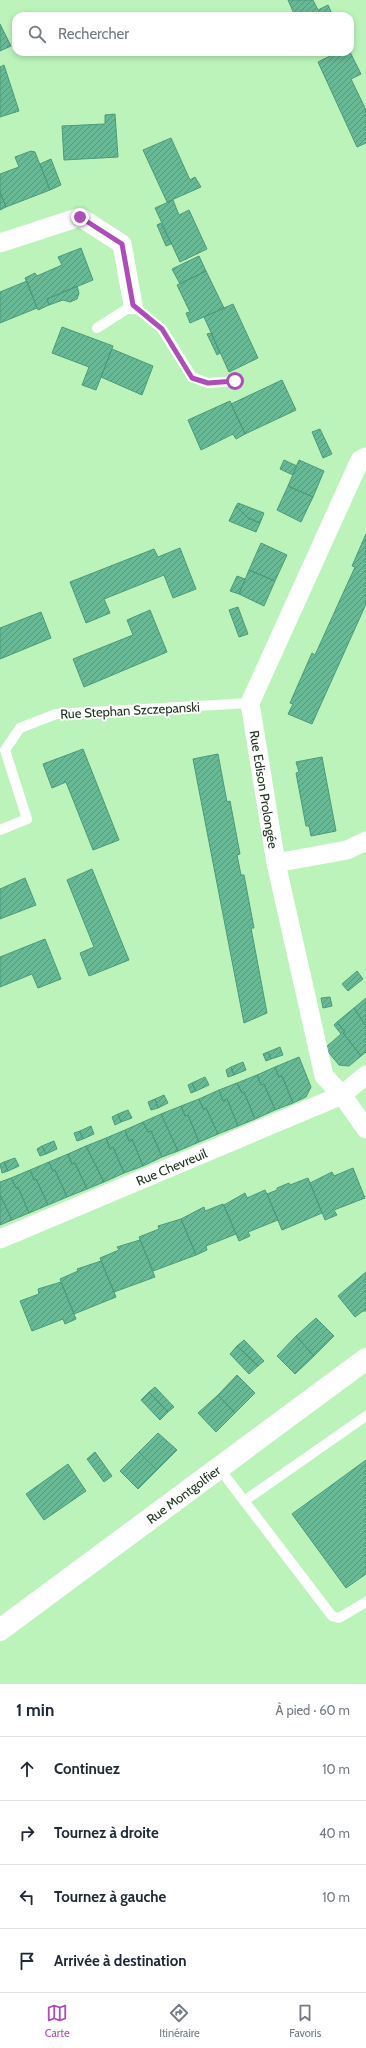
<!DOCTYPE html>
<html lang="fr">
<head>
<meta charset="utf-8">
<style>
  body { margin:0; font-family:Cabin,sans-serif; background:#f2f2f3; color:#1f2937 }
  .stop { position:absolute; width:12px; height:12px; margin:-9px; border:3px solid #ad4eb6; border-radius:50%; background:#fff }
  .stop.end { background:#ad4eb6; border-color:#fff; box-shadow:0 1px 4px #0008 }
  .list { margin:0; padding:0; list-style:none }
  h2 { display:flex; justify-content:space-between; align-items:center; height:52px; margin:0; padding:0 16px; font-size:17px }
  h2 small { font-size:13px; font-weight:400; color:#747a83 }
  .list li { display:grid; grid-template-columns:26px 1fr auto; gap:12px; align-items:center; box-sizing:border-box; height:64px; padding:0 16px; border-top:1px solid #e0e1e3 }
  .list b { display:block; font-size:15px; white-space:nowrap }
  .list em { font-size:13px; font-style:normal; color:#747a83 }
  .icon { flex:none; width:22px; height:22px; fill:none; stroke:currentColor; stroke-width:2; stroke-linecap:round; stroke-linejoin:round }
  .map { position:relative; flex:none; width:366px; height:1684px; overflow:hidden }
  .search { position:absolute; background:#fff; box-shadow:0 2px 6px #0003; left:12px; right:12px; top:12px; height:44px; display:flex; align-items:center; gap:10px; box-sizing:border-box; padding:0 14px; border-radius:12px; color:#747a83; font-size:15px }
  .sheet { height:308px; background:#fff }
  nav { display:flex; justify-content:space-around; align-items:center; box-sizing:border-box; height:56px; border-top:1px solid #e0e1e3; background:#fff; font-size:11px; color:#747a83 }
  nav a { display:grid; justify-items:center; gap:2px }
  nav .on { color:#ad4eb6 }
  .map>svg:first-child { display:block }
  .building { fill:url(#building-hatch); stroke:#4b9a79 }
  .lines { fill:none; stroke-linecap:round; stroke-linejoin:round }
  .lane { stroke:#fff; stroke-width:10 }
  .street { stroke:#fff; stroke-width:19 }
  .secondary { stroke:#fff; stroke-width:22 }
  .route { stroke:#ad4eb6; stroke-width:5 }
  .labels { text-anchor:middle; stroke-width:4; stroke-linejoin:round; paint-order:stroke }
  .street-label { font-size:13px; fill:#203520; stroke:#fff }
</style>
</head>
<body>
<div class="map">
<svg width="366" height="1684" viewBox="0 0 366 1684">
  <defs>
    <pattern id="building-hatch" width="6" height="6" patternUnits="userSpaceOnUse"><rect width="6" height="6" fill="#69b896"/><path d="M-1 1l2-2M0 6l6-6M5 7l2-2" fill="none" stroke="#56967a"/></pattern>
  </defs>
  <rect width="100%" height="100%" fill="#bcf3bb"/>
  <path class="building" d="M288,0H313L318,10L328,5L333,16H295Z
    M0,24L11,46L0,51Z
    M338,52H350L361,74L351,79L366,110V143L357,147L318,62Z
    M4,65L19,111L0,117V67Z
    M115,114L118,157L64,160L62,126L105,124V115Z
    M171,138L190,180L195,177L201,187L167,202L143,150Z
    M31,151L35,152L50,190L6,207L0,192V174L19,167L15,157Z
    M51,159L61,185L50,190L40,164Z
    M0,192L6,207L0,210Z
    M173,200L179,215L189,210L207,249L180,262L155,208Z
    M161,223L171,244L166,246L157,225Z
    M81,248L93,280L47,299L49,305L38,310L25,278L35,273L37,276L62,265L58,257Z
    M199,256L206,271L180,284L172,269Z
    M206,271L224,308L190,323L186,313L190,312L177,285Z
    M27,281L37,308L0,323V292Z
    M77,286L79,293L77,299L70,302L63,300L49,305L47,299Z
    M233,304L258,358L229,372L204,317Z
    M62,327L113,346L96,390L82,385L89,367L52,353Z
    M211,333L220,353L217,355L207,334Z
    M112,349L153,366L142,395L101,377Z
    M282,380L296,410L245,434L231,404Z
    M230,401L245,434L236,439L233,434L201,450L188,420Z
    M320,429L332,454L323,458L312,432Z
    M284,460L297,466L293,475L280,469Z
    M299,460L324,471L313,497L288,486Z
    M288,486L313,497L301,522L277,510Z
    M238,503L264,513L260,523L248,518L236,506Z
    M236,506L248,518L260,523L256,532L229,521Z
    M366,534V604L312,724L288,714L293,704L290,703L312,653L315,655L355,567L352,566Z
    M261,543L287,555L275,581L249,570Z
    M180,548L196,589L173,598L164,575L104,599L110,613L86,623L70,582L154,549L158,557Z
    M249,570L275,581L264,606L239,594Z
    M237,576L245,579L239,594L230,591Z
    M238,607L248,634L239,637L229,610Z
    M150,610L167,652L84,687L73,659L133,635L127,620Z
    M41,612L51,638L0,659V628Z
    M83,749L119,840L93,850L66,782L52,788L43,764Z
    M218,754L227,802L230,801L240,854L237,855L241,875H244L254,928H251L267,1013L244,1023L193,759Z
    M322,757L336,831L311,836L309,826H306L296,773L299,772L296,762Z
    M92,869L129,960L89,976L80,953L94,947L67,880Z
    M25,878L36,905L0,919V889Z
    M45,939L61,979L38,988L32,974L0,987V957Z
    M357,971L363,979L348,991L342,984Z
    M330,997L332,1006L323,1008L321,998Z
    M366,998V1026L354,1008Z
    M354,1008L366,1026V1052L361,1056L343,1033L345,1032L337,1022Z
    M337,1022L345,1032L343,1033L361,1056L349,1066L339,1065L325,1048L341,1034L334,1025Z
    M280,1047L283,1055L271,1059L268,1052Z
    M268,1052L271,1059L266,1061L263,1054Z
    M299,1057L311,1087L306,1097L293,1103L282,1076L279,1077L275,1067Z
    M243,1062L246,1070L234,1075L231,1067Z
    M231,1067L234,1075L228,1077L226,1070Z
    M275,1067L279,1077L282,1076L293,1103L275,1110L264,1084L261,1085L257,1075Z
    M257,1075L261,1085L264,1084L275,1110L255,1119L244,1092L242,1093L237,1083Z
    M205,1077L209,1085L196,1091L192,1083Z
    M192,1083L196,1091L191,1093L188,1085Z
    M237,1083L242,1093L244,1092L255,1119L238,1126L227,1099L223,1101L219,1090Z
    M219,1090L223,1101L227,1099L238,1126L218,1134L206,1108L203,1109L199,1099Z
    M164,1095L168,1103L158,1108L155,1099Z
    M155,1099L158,1108L151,1110L148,1102Z
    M199,1099L203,1109L206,1108L218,1134L199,1142L188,1115L185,1116L181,1106Z
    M181,1106L185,1116L188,1115L199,1142L178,1151L161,1114Z
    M128,1110L132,1118L121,1122L118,1114Z
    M118,1114L121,1122L115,1125L112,1117Z
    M161,1114L178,1151L162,1157L151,1131L148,1132L143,1122Z
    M143,1122L148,1132L151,1131L162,1157L143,1166L132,1139L129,1141L125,1130Z
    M91,1126L94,1134L83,1139L80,1131Z
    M125,1130L129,1141L132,1139L143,1166L124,1173L113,1147L110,1149L106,1138Z
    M80,1131L83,1139L77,1141L74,1133Z
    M106,1138L110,1149L113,1147L124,1173L104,1182L86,1146Z
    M54,1141L57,1149L46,1154L42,1146Z
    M42,1146L46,1154L40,1156L37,1149Z
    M86,1146L104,1182L87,1189L75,1163L72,1164L68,1154Z
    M68,1154L72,1164L75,1163L87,1189L67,1197L55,1170L53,1171L49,1162Z
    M15,1158L19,1166L8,1171L4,1162Z
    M4,1162L8,1171L2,1173L0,1164Z
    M49,1162L53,1171L55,1170L67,1197L48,1205L36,1179L34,1180L30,1170Z
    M353,1168L365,1198L334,1210L337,1215L325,1220L310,1183L332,1172L334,1176Z
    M30,1170L34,1180L36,1179L48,1205L29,1213L18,1187L16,1188L11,1178Z
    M11,1178L16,1188L18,1187L29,1213L12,1220L0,1195V1182Z
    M308,1178L322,1213L282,1230L267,1194L277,1190V1188L289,1183L290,1185Z
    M265,1190L278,1220L248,1232L250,1236L239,1241L224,1205L245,1193L247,1198Z
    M0,1195L12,1220L0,1225Z
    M223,1204L236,1234L206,1246L207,1250L196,1255L181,1219L204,1207L205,1211Z
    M181,1219L196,1255L153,1271L139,1237L159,1229L158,1226Z
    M140,1240L155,1277L114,1292L100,1258L119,1250L117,1247Z
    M101,1261L116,1297L74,1314L60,1279L78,1271L77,1269Z
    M366,1272V1311H363L355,1317L338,1296Z
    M61,1282L76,1319L65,1324L63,1319L32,1331L20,1301L39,1294L38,1289Z
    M316,1318L334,1336L314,1356L296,1336Z
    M296,1336L314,1356L295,1374L277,1356Z
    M244,1340L264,1361L258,1366L237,1346Z
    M237,1346L258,1366L249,1374L230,1354Z
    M237,1375L255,1393L235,1413L218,1395Z
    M155,1387L174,1407L168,1412L149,1392Z
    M149,1392L168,1412L160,1420L141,1400Z
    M218,1395L235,1413L216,1432L198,1413Z
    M158,1433L177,1450L157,1470L139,1452Z
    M95,1452L112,1476L104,1482L87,1459Z
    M139,1452L157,1470L138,1489L120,1471Z
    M366,1460V1574L346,1588L292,1514Z
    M68,1464L86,1491L44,1520L26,1494Z"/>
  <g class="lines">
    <path class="lane" d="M97,328L133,305L162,329L192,377L208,383L235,381
      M0,830L27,819L5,750L20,728L56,714L250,703
      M219,1468L332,1616L339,1618L366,1602
      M244,1501L366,1416"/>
    <g class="street">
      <path d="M0,243L80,217L122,244L133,305"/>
      <path id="s1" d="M366,457L360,460L250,703L276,863L324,1076L342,1095L366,1129"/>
      <path d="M276,863L347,850L366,841"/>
      <path id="s2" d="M0,1239L342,1095L366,1075"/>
    </g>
    <path class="secondary" id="s3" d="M0,1630L366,1359"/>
  </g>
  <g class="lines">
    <path class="route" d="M80,217L122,244L133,305L162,329L192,378L208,383L235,381"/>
  </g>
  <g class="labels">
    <g class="street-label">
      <text transform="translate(130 710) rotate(-3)" y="5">Rue Stephan Szczepanski</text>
      <text dy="5" stroke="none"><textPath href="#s1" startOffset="361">Rue Edison Prolongée</textPath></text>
      <text dy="5" stroke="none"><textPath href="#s2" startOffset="186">Rue Chevreuil</textPath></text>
      <text dy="5" stroke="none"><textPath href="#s3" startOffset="228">Rue Montgolfier</textPath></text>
    </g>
  </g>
</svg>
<div class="stop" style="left:235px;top:381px"></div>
<div class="stop end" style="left:80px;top:217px"></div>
<div class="search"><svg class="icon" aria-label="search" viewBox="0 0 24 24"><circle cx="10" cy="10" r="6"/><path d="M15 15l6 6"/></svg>Rechercher</div>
</div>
<section class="sheet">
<h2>1 min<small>À pied · 60 m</small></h2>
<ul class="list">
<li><svg class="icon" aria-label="ahead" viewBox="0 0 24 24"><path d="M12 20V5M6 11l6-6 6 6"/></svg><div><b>Continuez</b></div><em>10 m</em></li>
<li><svg class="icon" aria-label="right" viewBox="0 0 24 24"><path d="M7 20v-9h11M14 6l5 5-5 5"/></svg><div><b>Tournez à droite</b></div><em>40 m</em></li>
<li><svg class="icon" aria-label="left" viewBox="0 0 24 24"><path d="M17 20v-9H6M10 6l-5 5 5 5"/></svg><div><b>Tournez à gauche</b></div><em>10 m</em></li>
<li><svg class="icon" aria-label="arrive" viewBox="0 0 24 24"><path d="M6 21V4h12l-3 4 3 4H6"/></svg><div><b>Arrivée à destination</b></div></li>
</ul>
</section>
<nav>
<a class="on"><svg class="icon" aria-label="map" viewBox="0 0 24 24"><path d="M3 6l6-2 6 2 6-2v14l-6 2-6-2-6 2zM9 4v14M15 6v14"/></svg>Carte</a>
<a><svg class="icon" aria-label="directions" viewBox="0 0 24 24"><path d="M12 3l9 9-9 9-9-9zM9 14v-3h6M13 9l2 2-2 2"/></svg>Itinéraire</a>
<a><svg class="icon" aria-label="saved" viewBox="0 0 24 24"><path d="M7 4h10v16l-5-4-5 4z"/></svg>Favoris</a>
</nav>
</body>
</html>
